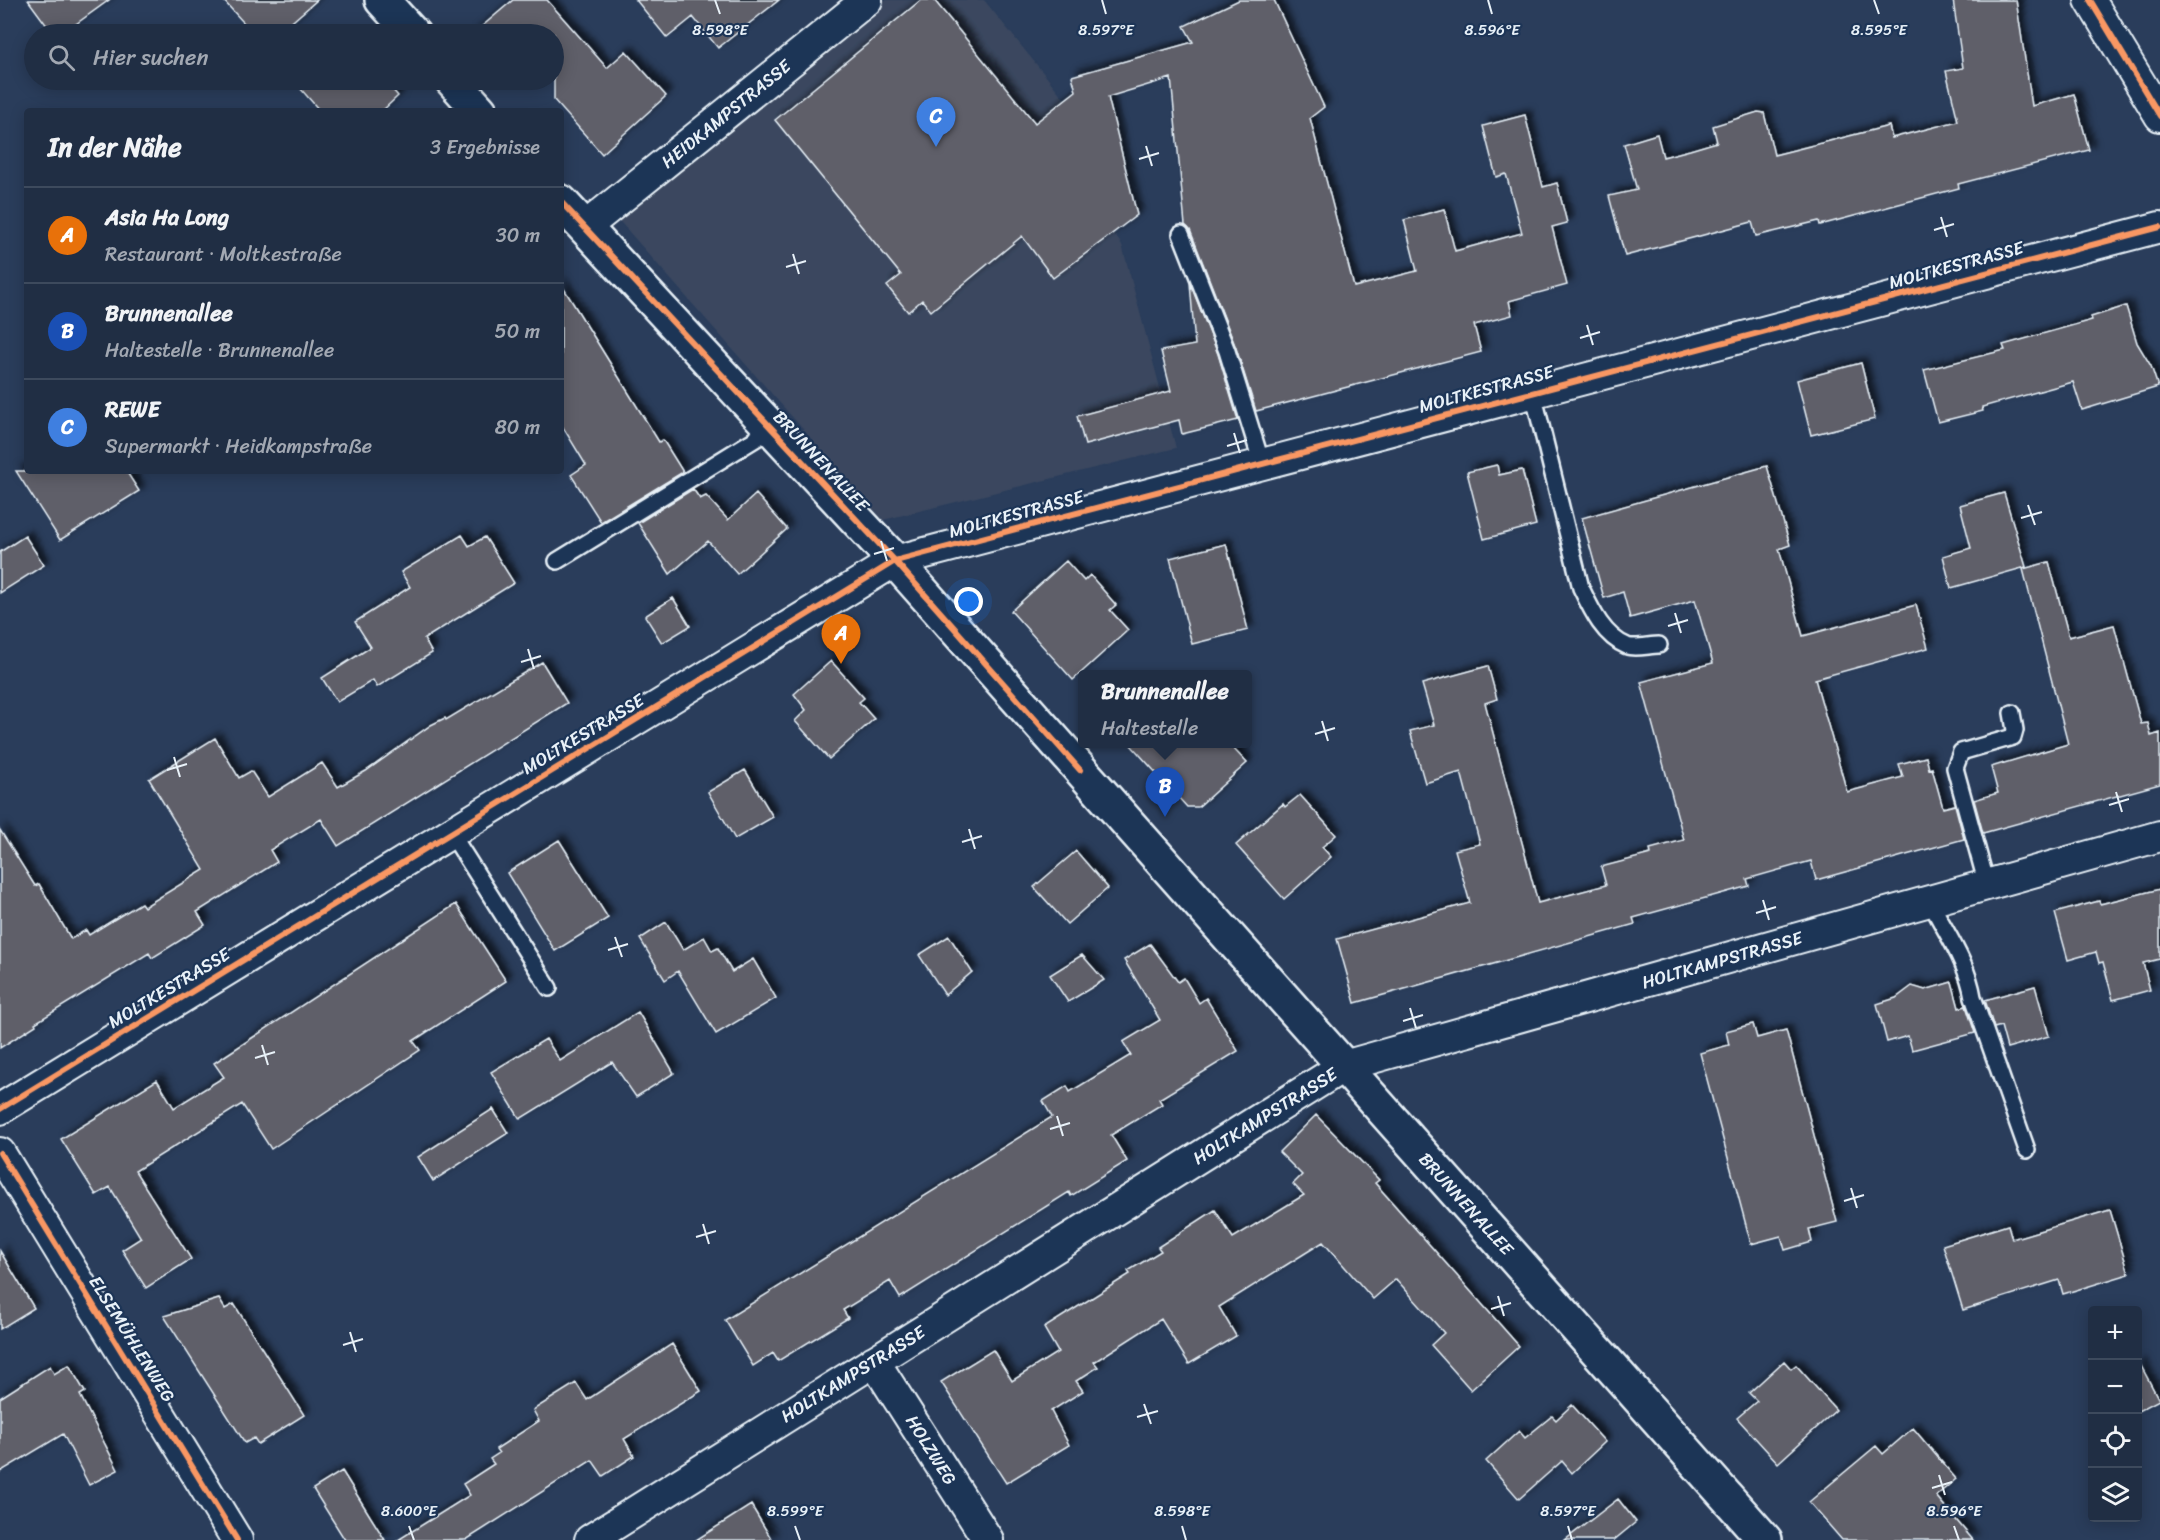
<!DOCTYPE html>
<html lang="de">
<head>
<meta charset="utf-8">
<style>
  body { margin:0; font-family:Sriracha,sans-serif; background:#2d3a4f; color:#f1f3f6 }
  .controls { position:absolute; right:18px; bottom:18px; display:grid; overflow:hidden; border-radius:6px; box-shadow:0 3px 15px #0003 }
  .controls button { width:54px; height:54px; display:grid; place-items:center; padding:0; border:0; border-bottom:2px solid #3d4a5d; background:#202e44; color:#f1f3f6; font:30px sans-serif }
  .you { position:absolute; left:969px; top:602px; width:21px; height:21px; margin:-15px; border:4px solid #fff; border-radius:50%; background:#1a73e8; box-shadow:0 0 0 9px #1a73e833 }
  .badge { display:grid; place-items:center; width:39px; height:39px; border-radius:50%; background:#ff9aa2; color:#fff; font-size:20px; font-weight:700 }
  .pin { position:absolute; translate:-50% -50px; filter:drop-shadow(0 2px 3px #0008) }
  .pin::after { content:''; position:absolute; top:32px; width:21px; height:18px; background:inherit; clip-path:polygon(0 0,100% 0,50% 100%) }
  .popup { position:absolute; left:1078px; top:670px; width:174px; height:78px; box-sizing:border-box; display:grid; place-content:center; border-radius:6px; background:#202e44; filter:drop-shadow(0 2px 4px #0005); font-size:20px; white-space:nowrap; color:#a2a8b2 }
  .popup b { font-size:22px; color:#f1f3f6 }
  .popup::after { content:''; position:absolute; left:50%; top:100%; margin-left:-12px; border:12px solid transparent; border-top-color:#202e44 }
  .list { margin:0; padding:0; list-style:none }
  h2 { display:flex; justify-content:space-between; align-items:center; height:78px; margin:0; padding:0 24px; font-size:26px }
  h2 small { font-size:20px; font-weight:400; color:#a2a8b2 }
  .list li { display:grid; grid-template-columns:39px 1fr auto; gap:18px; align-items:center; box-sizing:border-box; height:96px; padding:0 24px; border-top:2px solid #3d4a5d }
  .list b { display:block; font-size:22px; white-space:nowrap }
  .list p { margin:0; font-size:20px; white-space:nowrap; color:#a2a8b2 }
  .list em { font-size:20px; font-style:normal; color:#a2a8b2 }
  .icon { flex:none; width:33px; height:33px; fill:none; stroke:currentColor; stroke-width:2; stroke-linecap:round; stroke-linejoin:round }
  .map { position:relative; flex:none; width:2160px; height:1540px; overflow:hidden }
  .search { position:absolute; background:#202e44; box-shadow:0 3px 15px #0003; left:24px; top:24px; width:540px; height:66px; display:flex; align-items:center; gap:15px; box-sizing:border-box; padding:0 21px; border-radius:33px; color:#a2a8b2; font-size:22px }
  .panel { position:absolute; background:#202e44; box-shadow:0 3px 15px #0003; left:24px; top:108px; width:540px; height:366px; border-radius:6px }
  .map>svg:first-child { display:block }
  .built { fill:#3a475f }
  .building { fill:#5e5e69; stroke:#e8f1f8; stroke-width:1.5; filter:url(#shadow) }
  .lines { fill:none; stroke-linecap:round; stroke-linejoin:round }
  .service-casing { stroke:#e8f1f8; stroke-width:20 }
  .minor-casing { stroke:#e8f1f8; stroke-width:34 }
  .tertiary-casing { stroke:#e8f1f8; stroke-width:38 }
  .service { stroke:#1d3557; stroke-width:15 }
  .minor { stroke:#1d3557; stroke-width:30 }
  .tertiary { stroke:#1d3557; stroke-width:33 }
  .cycleway-casing { stroke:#1d3557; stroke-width:10 }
  .cycleway { stroke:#f99763; stroke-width:6 }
  .ticks { fill:none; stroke:#e8f1f8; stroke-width:2 }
  .labels { text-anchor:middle; stroke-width:4.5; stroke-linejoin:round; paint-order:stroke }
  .street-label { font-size:18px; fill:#e8f1f8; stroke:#1d3557 }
  .ticks-label { font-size:15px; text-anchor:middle; fill:#e8f1f8; stroke:#1d3557; stroke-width:4.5; stroke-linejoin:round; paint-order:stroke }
</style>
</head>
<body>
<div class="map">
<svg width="2160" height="1540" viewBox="0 0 2160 1540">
  <defs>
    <filter id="shadow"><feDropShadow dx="5.5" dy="-5.5" stdDeviation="3" flood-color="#0009"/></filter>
  </defs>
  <rect width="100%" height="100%" fill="#2a3d5b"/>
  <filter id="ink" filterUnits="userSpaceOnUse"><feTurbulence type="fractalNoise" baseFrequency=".0167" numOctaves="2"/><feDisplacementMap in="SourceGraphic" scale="12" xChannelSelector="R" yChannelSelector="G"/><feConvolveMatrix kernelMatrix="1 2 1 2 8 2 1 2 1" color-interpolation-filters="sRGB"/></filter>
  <g filter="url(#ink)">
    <path class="built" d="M882,0H984L1071,107L1106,223L1122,245L1176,448L883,520L615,216Z"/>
    <path class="building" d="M28,0H109L62,34H53Z
      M223,0H317L278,34H254Z
      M513,0H547L607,68L626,51L666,96L602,154L554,100V34H473Z
      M636,0H779L718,48L693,17L667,38Z
      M921,0H934L1035,123L1076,91L1072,76L1193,42L1184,26L1239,0H1274L1324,107L1310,118L1354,287L1417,271L1404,220L1444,209L1455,251L1522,233L1506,174L1496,177L1483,126L1525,115L1543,187L1557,183L1567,223L1552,227L1567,285L1509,301L1512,315L1474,325L1481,352L1256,411L1236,348L1190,230L1185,225L1171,78L1108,97L1137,215L1053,278L1022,236L931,311L922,300L908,312L887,286L901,275L775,120Z
      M1953,0H2016L2032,106L2074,94L2089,150L1958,184L1959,188L1820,225L1819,221L1756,236L1752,222L1625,256L1609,196L1637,190L1624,144L1657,134L1663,157L1690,150L1717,142L1713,126L1758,112L1764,113L1774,155L1889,126L1892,138L1958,121L1946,71L1963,68Z
      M293,80H384L398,96L382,111H320Z
      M1190,283L1218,354L1238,420L1182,434L1179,420L1085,445L1077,416L1171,391L1161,351L1195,345Z
      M561,284L659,442L663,440L683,472L601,522L571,475L586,465L561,424Z
      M2126,306L2137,343L2151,366L2158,387L2082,410L2073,382L1982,407L1983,411L1938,422L1924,370L2005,350L2003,345L2092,320L2091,317Z
      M1861,363L1875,419L1811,435L1797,380Z
      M1497,465L1499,475L1522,470L1536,525L1484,539L1467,472Z
      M1767,466L1790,545L1779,549L1803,636L1916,605L1928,648L1815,679L1847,792L1903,777L1899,764L1926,757L1929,769L1932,768L1943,808L1955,805L1964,839L1816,880L1811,861L1747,879L1749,886L1633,918L1635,924L1355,1003L1337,939L1470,903L1455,850L1480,844L1461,772L1425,783L1410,731L1434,725L1422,684L1488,666L1497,699L1485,703L1538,903L1606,885L1601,867L1651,854L1650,849L1684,840L1641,682L1713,663L1695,600L1630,618L1623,592L1604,598L1582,518Z
      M16,471H126L139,491L60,540Z
      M693,489L700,499L706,496L728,520L756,494L787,529L737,574L708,541L670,574L638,523Z
      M2004,493L2026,567L1951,588L1943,556L1971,548L1960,505Z
      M462,535L469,546L485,537L514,583L424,639L432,653L377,687L373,680L337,702L322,678L371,647L355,622L410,587L401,572Z
      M25,536L44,565L0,593V552Z
      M1226,544L1248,630L1192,644L1170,558Z
      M1066,561L1084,581L1090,575L1116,605L1110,610L1128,630L1073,680L1011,611Z
      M2049,562L2069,637L2114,625L2141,724L2148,723L2151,736L2160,733V784L1983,833L1974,800L1998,793L1991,767L2068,744L2023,569Z
      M673,598L690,626L662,643L645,616Z
      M831,661L864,698L859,702L874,719L829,759L795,721L806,710L794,694Z
      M542,662L567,703L338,846L321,819L270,850L277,862L197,912L205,925L152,958L149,953L35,1023L36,1025L0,1048V830L35,886L39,884L71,939L86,930L89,935L141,903L144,907L204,870L149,779L215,738L239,778L251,771L268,797L322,763L338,787L366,771L431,725L445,718L446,720Z
      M1130,744H1229L1247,763L1198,807H1187Z
      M745,770L773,817L735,839L708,792Z
      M1300,795L1336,835L1322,847L1331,857L1284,899L1236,845L1283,804L1285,807Z
      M559,840L608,918L555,951L507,873Z
      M1076,851L1108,888L1067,924L1034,887Z
      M2160,889V959L2143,963L2150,990L2113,1000L2103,962L2099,963L2096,952L2068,960L2055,913L2099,901L2100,904Z
      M456,904L506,981L413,1041L420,1050L271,1149L242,1104L135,1171L191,1259L146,1288L122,1250L141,1238L110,1187L96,1195L61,1139L157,1080L174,1108L224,1077L214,1063Z
      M666,922L683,950L704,937L712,951L718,948L732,972L753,959L776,998L716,1034L678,971L665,980L640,939Z
      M949,936L972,972L945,995L919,955Z
      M1150,944L1178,982L1184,978L1199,1003L1206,998L1238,1051L1159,1099L1162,1104L1111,1135L1127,1161L1071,1196L1069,1192L900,1298L890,1281L843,1310L848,1318L778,1361L773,1353L753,1366L725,1320L1052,1117L1043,1101L1067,1086L1070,1092L1131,1055L1123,1042L1160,1020L1124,960Z
      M1082,955L1104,980L1068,1002L1050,975Z
      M1952,982L1959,1008L1966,1006L1975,1033L1912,1050L1908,1036L1887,1042L1877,1004L1896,998L1912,986L1925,990Z
      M2035,986L2049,1036L2007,1048L2001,1026L1994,1028L1985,1000Z
      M638,1012L674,1073L636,1097L612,1062L520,1119L491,1072L546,1039L560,1061Z
      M1753,1024L1757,1038L1786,1030L1837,1222L1809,1229L1812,1242L1785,1250L1781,1236L1751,1244L1700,1053L1729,1045L1726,1031Z
      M493,1109L508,1133L433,1181L418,1157Z
      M1316,1115L1379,1180L1375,1183L1519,1346L1471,1390L1431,1345L1444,1333L1396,1279L1373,1299L1323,1242L1219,1307L1236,1336L1189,1364L1161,1319L1094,1362L1098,1367L1076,1381L1083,1391L1051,1411L1069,1445L1006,1483L941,1382L993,1350L1012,1381L1058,1352L1044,1328L1130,1274L1128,1271L1161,1251L1158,1247L1215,1210L1233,1238L1304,1195L1293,1184L1302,1175L1279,1152Z
      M2110,1210L2129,1274L2063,1294L2059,1280L1963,1310L1943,1245L2008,1225L2012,1239Z
      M0,1251L34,1308L0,1329Z
      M219,1299L225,1309L234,1304L304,1415L258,1444L254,1438L245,1443L164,1316Z
      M672,1344L701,1391L624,1439L634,1456L603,1476L592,1460L466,1540H398L470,1495L463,1484L494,1464L490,1459L499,1453L496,1449L539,1421L533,1410L576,1383L587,1400Z
      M1784,1361L1791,1369L1796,1365L1836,1410L1778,1463L1737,1418L1757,1401L1749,1393Z
      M2140,1364L2159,1400L2138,1411V1366Z
      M69,1365L85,1392L80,1395L118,1470L89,1485L63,1434L0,1472V1398L50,1366L54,1374Z
      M1572,1405L1605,1442L1572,1473L1562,1461L1519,1499L1486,1461L1519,1431L1525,1438L1552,1416L1556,1420Z
      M1913,1428L1956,1479L1936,1496L1973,1540H1842L1809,1502L1876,1446L1883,1454Z
      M342,1471L385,1540H345L313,1489Z
      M1618,1499L1636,1522L1614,1540H1565Z
      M751,1505L772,1540H696Z"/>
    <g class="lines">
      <defs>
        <path id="service" d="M1181,234L1227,351L1262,464
          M1533,393L1581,588C1591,609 1603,636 1627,646C1635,649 1650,645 1659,645
          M557,561L770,430
          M451,833L549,988
          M1987,885L1955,768L1961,752L2013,737L2015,730L2012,713
          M1930,901C1946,934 1967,961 1973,997L2027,1150"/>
        <path id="minor" d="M2090,0L2160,116
          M584,228L867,0
          M0,1109L895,561L2160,227
          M0,1153L237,1540
          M874,1361L988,1540
          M590,1540L1344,1066L2160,836"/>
        <path id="tertiary" d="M382,0L413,34
          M452,80L480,111
          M561,202L895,561L1765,1540"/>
      </defs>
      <use href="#service" class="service-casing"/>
      <use href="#minor" class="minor-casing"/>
      <use href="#tertiary" class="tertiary-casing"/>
      <use href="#service" class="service"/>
      <use href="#minor" class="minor"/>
      <use href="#tertiary" class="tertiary"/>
      <defs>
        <path id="cycleway" d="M2090,0L2160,116
          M561,202L895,561L1080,770
          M0,1109L895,561L2160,227
          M0,1153L237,1540"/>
      </defs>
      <use href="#cycleway" class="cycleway-casing"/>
      <use href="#cycleway" class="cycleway"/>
    </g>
  </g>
  <path class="ticks" d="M715,0L720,14M1102,0L1106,14M1488,0L1492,14M1874,0L1879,14M1146,146L1152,166M1139,159L1159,153M1941,217L1947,237M1934,230L1954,224M793,254L799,274M786,267L806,261M1587,325L1593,345M1580,338L1600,332M1234,433L1240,453M1227,446L1247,440M2028,505L2035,525M2021,518L2042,512M881,541L887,561M874,554L894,548M1675,613L1681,633M1668,626L1688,620M528,649L534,669M521,662L541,656M1322,721L1328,741M1315,734L1335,728M174,757L180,777M167,770L187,764M2116,792L2122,812M2109,805L2129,799M969,829L975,849M962,842L982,836M1763,900L1769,920M1756,913L1776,907M615,937L622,957M608,950L628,944M1410,1008L1416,1028M1403,1021L1423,1015M262,1045L268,1065M255,1058L275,1052M1057,1116L1063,1136M1050,1129L1070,1123M1851,1188L1857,1208M1844,1201L1864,1195M703,1224L709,1244M696,1237L716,1231M1498,1296L1504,1316M1491,1309L1511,1303M350,1332L356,1352M343,1345L363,1339M1144,1404L1151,1424M1137,1417L1158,1411M1939,1475L1945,1495M1932,1488L1952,1482M409,1526L414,1540M795,1526L800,1540M1182,1526L1186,1540M1568,1526L1572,1540M1954,1526L1959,1540"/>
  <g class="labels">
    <g class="street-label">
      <text transform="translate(726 114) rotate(-39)" y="6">HEIDKAMPSTRASSE</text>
      <text transform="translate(1956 265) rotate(-15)" y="6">MOLTKESTRASSE</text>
      <text transform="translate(1486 389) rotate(-15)" y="6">MOLTKESTRASSE</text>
      <text transform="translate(821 461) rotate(47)" y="6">BRUNNENALLEE</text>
      <text transform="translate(1016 514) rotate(-15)" y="6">MOLTKESTRASSE</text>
      <text transform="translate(583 734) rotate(-31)" y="6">MOLTKESTRASSE</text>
      <text transform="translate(1722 960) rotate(-16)" y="6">HOLTKAMPSTRASSE</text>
      <text transform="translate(169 988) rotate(-31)" y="6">MOLTKESTRASSE</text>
      <text transform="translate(1265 1116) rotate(-32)" y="6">HOLTKAMPSTRASSE</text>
      <text transform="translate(1466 1204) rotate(48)" y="6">BRUNNENALLEE</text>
      <text transform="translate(132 1339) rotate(58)" y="6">ELSEMÜHLENWEG</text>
      <text transform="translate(853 1374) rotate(-32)" y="6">HOLTKAMPSTRASSE</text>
      <text transform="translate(931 1450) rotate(58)" y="6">HOLZWEG</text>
    </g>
  </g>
  <g class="ticks-label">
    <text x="720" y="35">8.598°E</text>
    <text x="1106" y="35">8.597°E</text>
    <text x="1492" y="35">8.596°E</text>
    <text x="1879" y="35">8.595°E</text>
    <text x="409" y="1516">8.600°E</text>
    <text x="795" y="1516">8.599°E</text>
    <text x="1182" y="1516">8.598°E</text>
    <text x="1568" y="1516">8.597°E</text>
    <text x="1954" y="1516">8.596°E</text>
  </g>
</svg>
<div class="controls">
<button>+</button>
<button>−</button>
<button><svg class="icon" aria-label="locate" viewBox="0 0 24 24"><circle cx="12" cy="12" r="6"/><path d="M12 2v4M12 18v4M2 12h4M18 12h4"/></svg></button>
<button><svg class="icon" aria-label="layers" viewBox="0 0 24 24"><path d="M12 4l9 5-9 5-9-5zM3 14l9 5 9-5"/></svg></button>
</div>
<div class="you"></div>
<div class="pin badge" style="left:841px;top:664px;background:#e8710a">A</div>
<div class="pin badge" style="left:1165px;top:817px;background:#1a4fb4">B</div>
<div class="popup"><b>Brunnenallee</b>Haltestelle</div>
<div class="pin badge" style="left:936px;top:147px;background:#3f7fe0">C</div>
<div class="search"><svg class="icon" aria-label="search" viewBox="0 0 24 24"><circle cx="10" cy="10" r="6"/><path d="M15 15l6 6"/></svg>Hier suchen</div>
<section class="panel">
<h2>In der Nähe<small>3 Ergebnisse</small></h2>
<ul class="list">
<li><span class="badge" style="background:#e8710a">A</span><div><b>Asia Ha Long</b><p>Restaurant · Moltkestraße</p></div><em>30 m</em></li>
<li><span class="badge" style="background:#1a4fb4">B</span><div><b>Brunnenallee</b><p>Haltestelle · Brunnenallee</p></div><em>50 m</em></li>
<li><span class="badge" style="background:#3f7fe0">C</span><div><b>REWE</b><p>Supermarkt · Heidkampstraße</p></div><em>80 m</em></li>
</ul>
</section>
</div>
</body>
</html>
